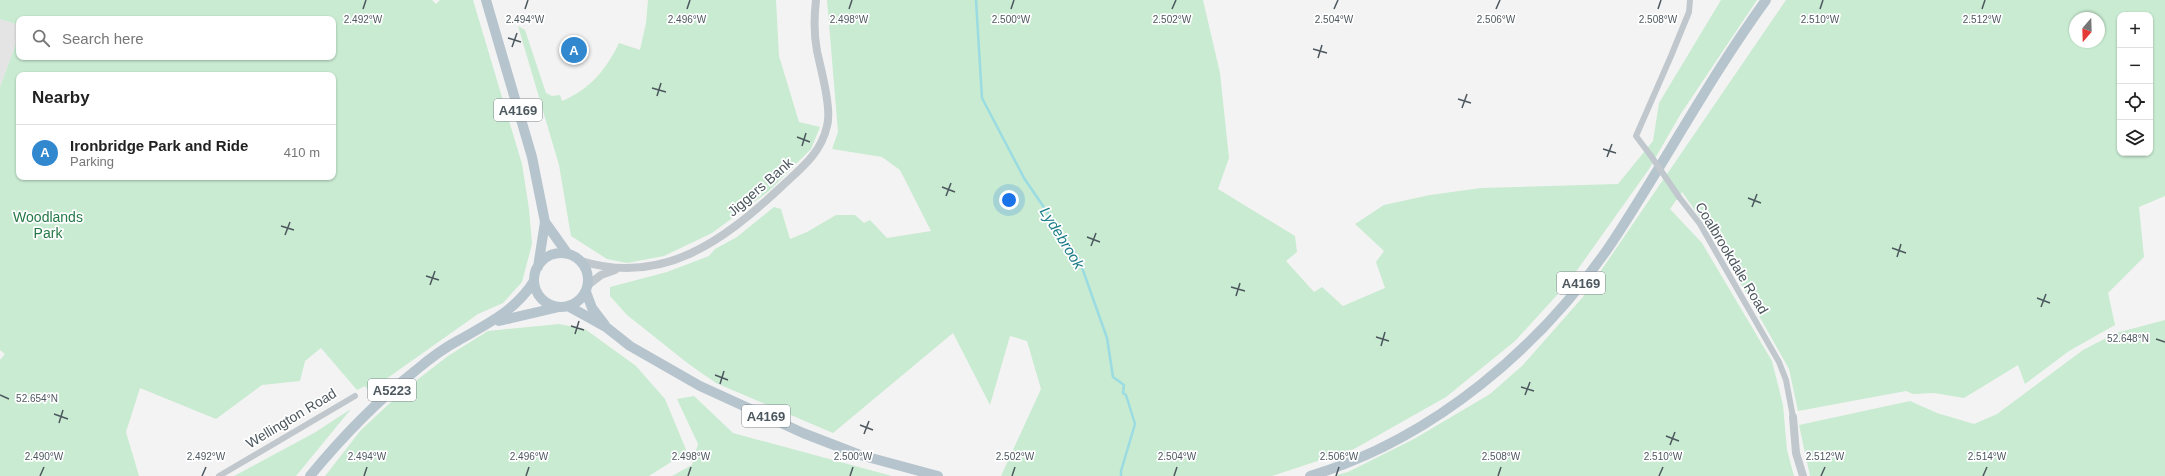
<!DOCTYPE html>
<html lang="en">
<head>
<meta charset="utf-8">
<style>
  body { margin:0; font-family:Arial,sans-serif; background:#f2f2f2; color:#222 }
  .controls { position:absolute; right:12px; top:12px; display:grid; overflow:hidden; border-radius:8px; box-shadow:0 1px 3px #0004 }
  .controls button { width:36px; height:36px; display:grid; place-items:center; padding:0; border:0; border-bottom:1px solid #e0e0e0; background:#fff; color:#222; font:20px sans-serif }
  .compass { position:absolute; left:2069px; top:12px; width:36px; height:36px; border-radius:50%; background:#fff; box-shadow:0 1px 3px #0004; rotate:199deg }
  .you { position:absolute; left:1009px; top:200px; width:14px; height:14px; margin:-10px; border:3px solid #fff; border-radius:50%; background:#1a73e8; box-shadow:0 0 0 6px #1a73e833 }
  .badge { display:grid; place-items:center; width:26px; height:26px; border-radius:50%; background:#3288cf; color:#fff; font-size:13px; font-weight:700 }
  .pin { position:absolute; translate:-50% -50%; border:2px solid #fff; box-shadow:0 1px 4px #0006 }
  .list { margin:0; padding:0; list-style:none }
  h2 { display:flex; justify-content:space-between; align-items:center; height:52px; margin:0; padding:0 16px; font-size:17px }
  h2 small { font-size:13px; font-weight:400; color:#767676 }
  .list li { display:grid; grid-template-columns:26px 1fr auto; gap:12px; align-items:center; box-sizing:border-box; height:56px; padding:0 16px; border-top:1px solid #e0e0e0 }
  .list b { display:block; font-size:15px; white-space:nowrap }
  .list p { margin:0; font-size:13px; white-space:nowrap; color:#767676 }
  .list em { font-size:13px; font-style:normal; color:#767676 }
  .icon { flex:none; width:22px; height:22px; fill:none; stroke:currentColor; stroke-width:2; stroke-linecap:round; stroke-linejoin:round }
  .map { position:relative; flex:none; width:2165px; height:476px; overflow:hidden }
  .search { position:absolute; background:#fff; box-shadow:0 1px 3px #0004; left:16px; top:16px; width:320px; height:44px; display:flex; align-items:center; gap:10px; box-sizing:border-box; padding:0 14px; border-radius:8px; color:#767676; font-size:15px }
  .panel { position:absolute; background:#fff; box-shadow:0 1px 3px #0004; left:16px; top:72px; width:320px; height:108px; border-radius:8px }
  .map>svg:first-child { display:block }
  .education { fill:#e5e4e4 }
  .green { fill:#c8ebd1; fill-rule:evenodd }
  .lines { fill:none; stroke-linecap:round; stroke-linejoin:round }
  .stream { stroke:#9bdbe2; stroke-width:2.5 }
  .minor { stroke:#c0c8cd; stroke-width:6 }
  .tertiary { stroke:#c0c8cd; stroke-width:8 }
  .primary { stroke:#b6c4cd; stroke-width:10 }
  .minor-bridge { stroke:#c0c8cd; stroke-width:6 }
  .ticks { fill:none; stroke:#4c575e; stroke-width:1.5 }
  .labels { text-anchor:middle; stroke-width:3.5; stroke-linejoin:round; paint-order:stroke }
  .shield { fill:#fff; stroke:#82898e; stroke-width:1 }
  .shield-label { font-size:13px; font-weight:bold; fill:#4c575e }
  .street-label { font-size:14px; fill:#4c575e; stroke:#fff }
  .park-label { font-size:14px; fill:#247845; stroke:#fff }
  .water-label { font-size:15px; font-style:italic; fill:#1d7e89; stroke:#fff }
  .ticks-label { font-size:10px; text-anchor:middle; fill:#4c575e; stroke:#fff; stroke-width:3.5; stroke-linejoin:round; paint-order:stroke }
</style>
</head>
<body>
<div class="map">
<svg width="2165" height="476" viewBox="0 0 2165 476">
  <rect width="100%" height="100%" fill="#f4f3f3"/>
  <path class="education" d="M0,19L19,25V36L0,87Z"/>
  <path class="green" d="M0,0H432L436,4L440,0H473L522,164L529,209L532,244L522,282L503,303L478,314L369,391L365,386L357,390L321,348L305,361L300,381L262,385L216,419L140,388L126,432L139,476H0V360L5,354L0,350V87L19,36V57H333V19H19V25L0,19ZM19,75H333V177H19Z
    M648,0H776L779,56L799,122L820,127L811,149L769,191L712,233L664,256L627,263L607,259L571,236L559,165L518,26L525,30L546,93L552,96L560,95L562,101C590,89 606,70 619,43L640,50L646,23Z
    M827,0H1203L1220,73L1229,158L1218,189L1295,236L1297,252L1286,261L1314,292L1322,287L1343,306L1385,288L1376,262L1384,251L1355,224L1384,205L1430,195L1481,188L1618,184L1653,141L1659,103L1721,0H1757L1680,115L1649,169L1568,283L1515,341L1446,397L1354,449L1272,476H1001L1041,389L1027,341L1010,336L990,405L953,333L833,433L716,383L690,365L627,315L610,296V287L667,272L709,256L715,249L737,237L774,207L781,209L790,239L807,232L836,215H855L864,223L870,220L887,238L931,231L900,170L882,157L832,149L838,132Z
    M1786,0H2165V196L2139,207L2144,257L2108,293L2115,325L2069,351L2025,384L2018,365L1964,398L1934,393L1913,394L1906,391L1798,411L1789,369L1716,240L1682,192L1670,209L1702,243L1772,361L1783,405L1787,450L1794,476H1333L1348,472L1414,439L1490,394L1523,365L1583,297ZM2120,15H2150V153H2120ZM2075,18H2099V42H2075Z
    M2165,320V476H1810L1799,425L1910,401L1937,413L1974,424L1997,414L2083,350L2116,333Z
    M559,324L585,329L636,366L665,399L687,452L649,476H325L361,430L404,390L448,356L488,331Z
    M694,396L733,433L892,476H672L692,465L698,444L677,399Z
    M351,409L296,476H234L314,433Z"/>
  <g class="lines">
    <path class="stream" d="M976,0L982,98L1024,178L1079,259L1107,338L1113,377L1124,385L1123,393L1126,395L1135,424L1121,471V476"/>
    <path class="minor" d="M1651,156L1636,136L1671,56L1689,12L1690,0
      M1679,197L1700,224L1779,362L1786,380L1793,417
      M219,476L355,396"/>
    <path class="tertiary" d="M581,261C663,286 723,241 780,188C800,169 821,154 827,126C832,109 821,70 817,51C814,35 814,17 816,0
      M588,285L601,275L615,270
      M1793,417L1796,453L1803,476"/>
    <path class="primary" d="M486,0L532,157L545,222L538,267
      M545,222L567,253
      M534 280a27 27 0 1 1 54 0a27 27 0 1 1-54 0Z
      M586,292L592,308L605,325
      M568,306L606,327L630,346L700,386L803,433L860,455L938,476
      M499,321L559,307
      M310,476C342,437 376,402 415,371C428,360 444,348 459,340C489,323 516,310 534,281
      M1310,476C1433,439 1542,347 1613,241C1665,162 1710,77 1766,0"/>
    <path class="minor-bridge" d="M1651,156L1679,197"/>
  </g>
  <path class="ticks" d="M363,9L366,0M525,9L528,0M687,9L690,0M849,9L852,0M1011,9L1014,0M1172,9L1176,0M1334,9L1338,0M1496,9L1500,0M1658,9L1661,0M1820,9L1823,0M1982,9L1985,0M508,38L521,42M512,47L517,33M1313,49L1327,53M1318,58L1322,45M652,88L666,92M657,96L661,83M1458,99L1471,103M1462,108L1467,94M797,137L810,142M802,146L806,133M1603,149L1616,153M1607,157L1612,144M942,187L955,192M946,196L951,183M1748,198L1761,203M1752,207L1757,194M281,226L294,230M285,235L290,222M1087,237L1100,242M1091,246L1096,233M1892,248L1906,253M1897,257L1901,244M426,276L439,280M430,285L435,271M1231,287L1245,291M1236,296L1240,283M2037,298L2050,303M2041,307L2046,294M571,326L584,330M575,334L579,321M1376,337L1389,341M2156,339L2165,342M1381,346L1385,332M715,375L728,380M720,384L724,371M1521,387L1534,391M0,395L9,399M1525,395L1530,382M54,414L68,419M59,423L63,410M860,425L873,430M864,434L869,421M1666,436L1679,441M1670,445L1675,432M40,476L44,467M202,476L206,467M364,476L367,467M526,476L529,467M688,476L691,467M850,476L853,467M1012,476L1015,467M1174,476L1177,467M1336,476L1339,467M1498,476L1501,467M1659,476L1663,467M1821,476L1825,467M1983,476L1987,467"/>
  <g class="labels">
    <g class="shield">
      <rect x="494" y="99" width="48" height="22" rx="3"/>
      <rect x="1557" y="272" width="48" height="22" rx="3"/>
      <rect x="368" y="379" width="48" height="22" rx="3"/>
      <rect x="742" y="405" width="48" height="22" rx="3"/>
    </g>
    <g class="shield-label">
      <text x="518" y="115">A4169</text>
      <text x="1581" y="288">A4169</text>
      <text x="392" y="395">A5223</text>
      <text x="766" y="421">A4169</text>
    </g>
    <g class="street-label">
      <text transform="translate(760 187) rotate(-41)" y="5">Jiggers Bank</text>
      <text transform="translate(1732 258) rotate(59)" y="5">Coalbrookdale Road</text>
      <text transform="translate(291 418) rotate(-31)" y="5">Wellington Road</text>
    </g>
    <g class="park-label">
      <text x="48" y="222">Woodlands<tspan x="48" dy="16">Park</tspan></text>
    </g>
    <g class="water-label">
      <text transform="translate(1062 238) rotate(58)" y="5">Lydebrook</text>
    </g>
  </g>
  <g class="ticks-label">
    <text x="525" y="23">2.494°W</text>
    <text x="687" y="23">2.496°W</text>
    <text x="849" y="23">2.498°W</text>
    <text x="1172" y="23">2.502°W</text>
    <text x="1334" y="23">2.504°W</text>
    <text x="1496" y="23">2.506°W</text>
    <text x="1658" y="23">2.508°W</text>
    <text x="1820" y="23">2.510°W</text>
    <text x="363" y="23">2.492°W</text>
    <text x="1011" y="23">2.500°W</text>
    <text x="1982" y="23">2.512°W</text>
    <text x="2128" y="342">52.648°N</text>
    <text x="37" y="402">52.654°N</text>
    <text x="44" y="460">2.490°W</text>
    <text x="206" y="460">2.492°W</text>
    <text x="367" y="460">2.494°W</text>
    <text x="529" y="460">2.496°W</text>
    <text x="691" y="460">2.498°W</text>
    <text x="853" y="460">2.500°W</text>
    <text x="1015" y="460">2.502°W</text>
    <text x="1177" y="460">2.504°W</text>
    <text x="1339" y="460">2.506°W</text>
    <text x="1501" y="460">2.508°W</text>
    <text x="1663" y="460">2.510°W</text>
    <text x="1825" y="460">2.512°W</text>
    <text x="1987" y="460">2.514°W</text>
  </g>
</svg>
<div class="controls">
<button>+</button>
<button>−</button>
<button><svg class="icon" aria-label="locate" viewBox="0 0 24 24"><circle cx="12" cy="12" r="6"/><path d="M12 2v4M12 18v4M2 12h4M18 12h4"/></svg></button>
<button><svg class="icon" aria-label="layers" viewBox="0 0 24 24"><path d="M12 4l9 5-9 5-9-5zM3 14l9 5 9-5"/></svg></button>
</div>
<svg class="compass" viewBox="-18 -18 36 36"><path d="M0-13l5 13h-10z" fill="#e53935"/><path d="M0 13l5-13h-10z" fill="#767676"/></svg>
<div class="you"></div>
<div class="pin badge" style="left:574px;top:50px">A</div>
<div class="search"><svg class="icon" aria-label="search" viewBox="0 0 24 24"><circle cx="10" cy="10" r="6"/><path d="M15 15l6 6"/></svg>Search here</div>
<section class="panel">
<h2>Nearby<small></small></h2>
<ul class="list">
<li><span class="badge">A</span><div><b>Ironbridge Park and Ride</b><p>Parking</p></div><em>410 m</em></li>
</ul>
</section>
</div>
</body>
</html>
